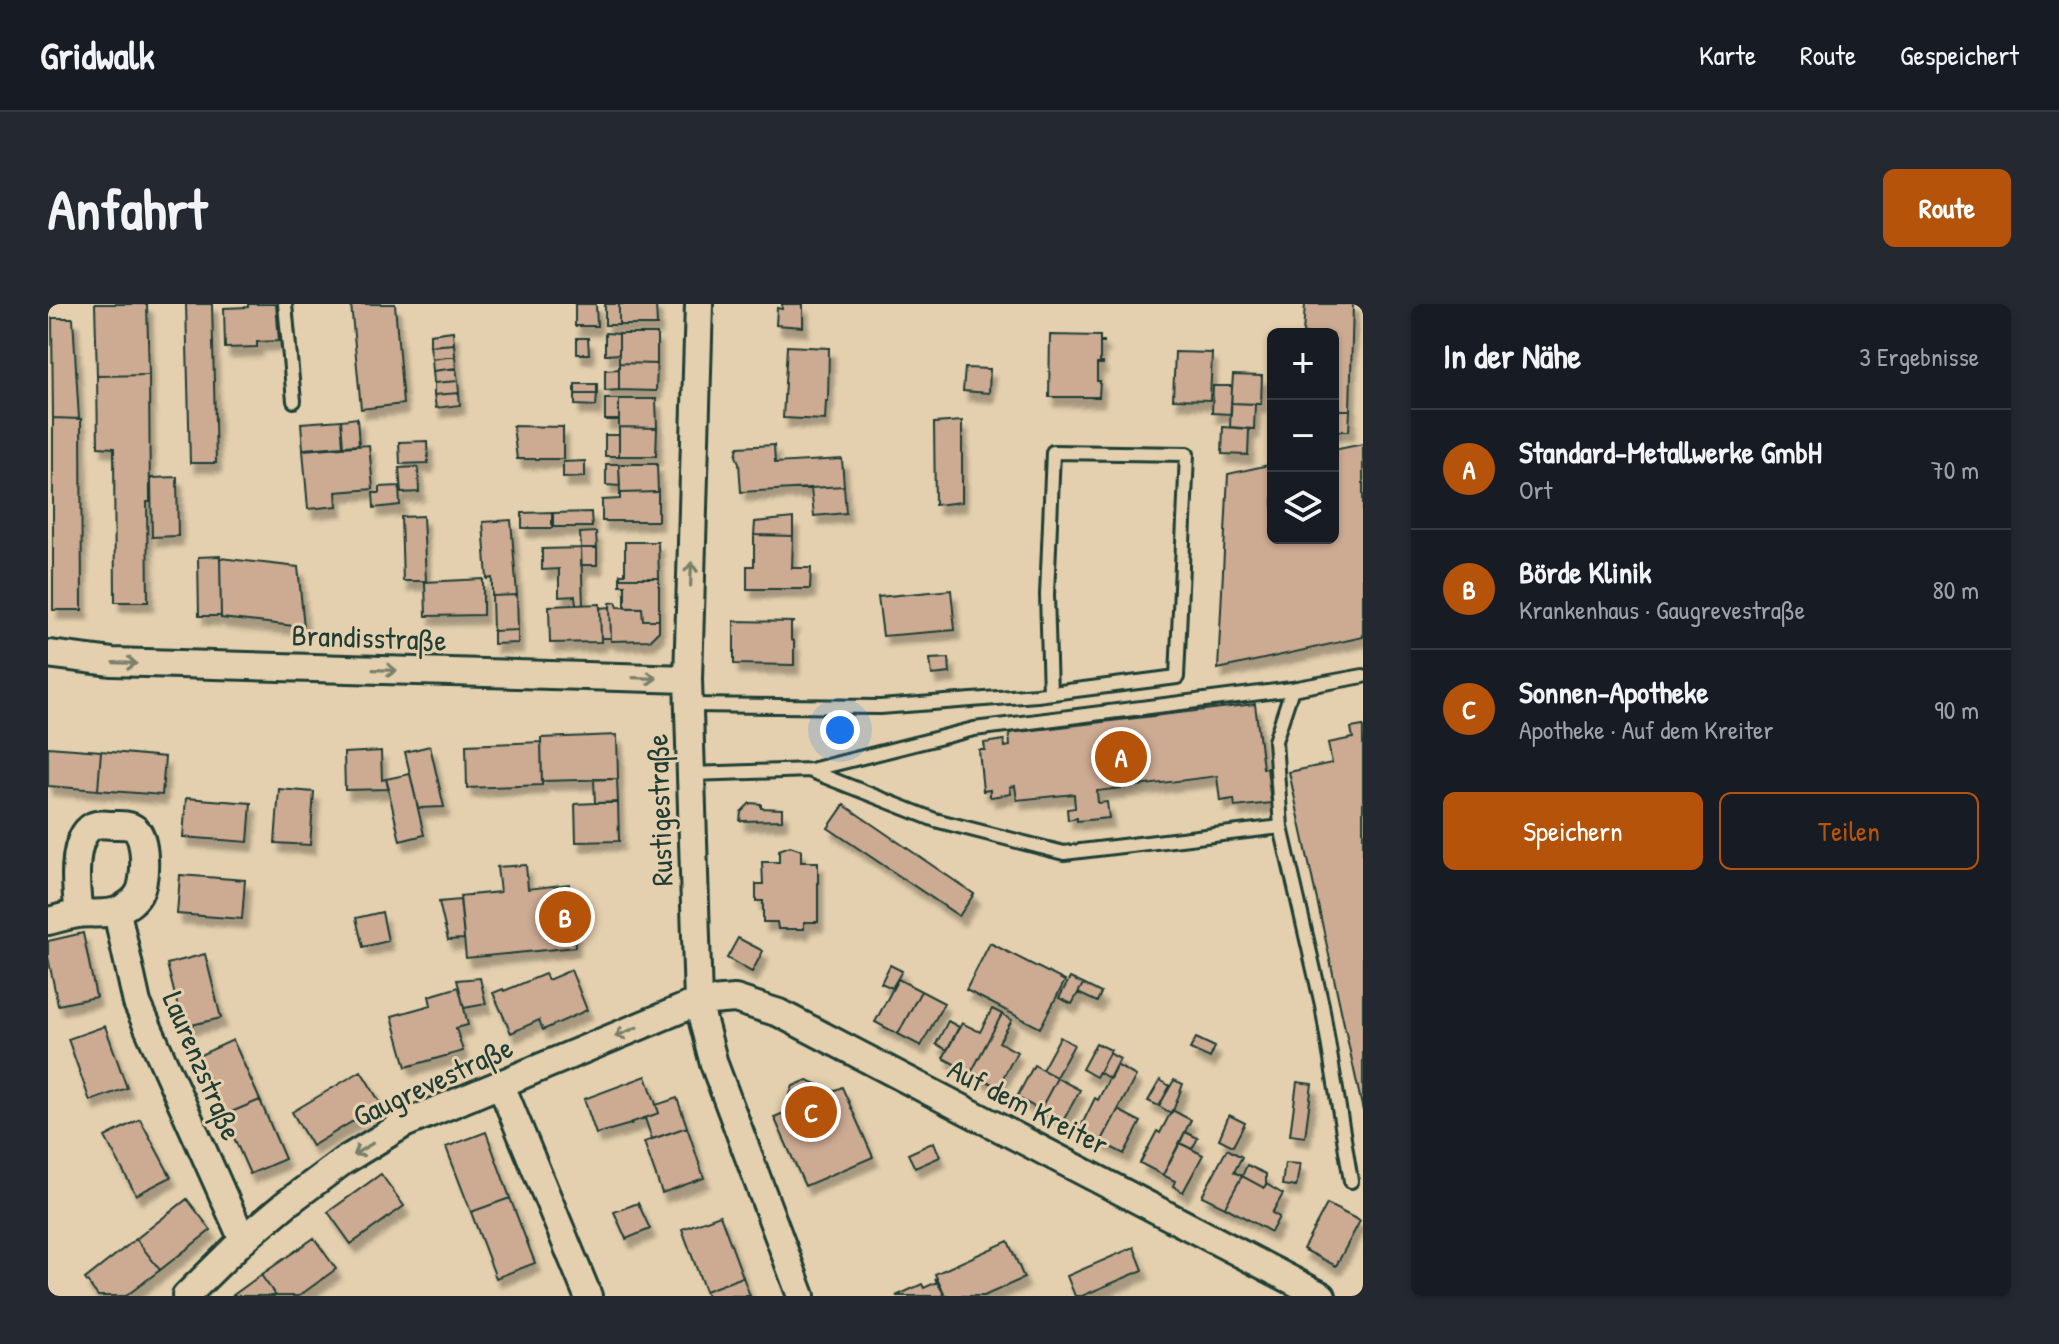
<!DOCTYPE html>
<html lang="de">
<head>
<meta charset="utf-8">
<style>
  body { margin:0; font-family:"Patrick Hand",sans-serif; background:#242831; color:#f1f3f6 }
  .controls { position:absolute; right:24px; top:24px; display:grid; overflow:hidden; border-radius:12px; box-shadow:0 2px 6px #0004 }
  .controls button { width:72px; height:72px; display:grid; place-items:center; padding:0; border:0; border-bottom:2px solid #363941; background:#171b24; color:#f1f3f6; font:40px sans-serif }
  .you { position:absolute; left:792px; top:426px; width:28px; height:28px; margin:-20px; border:6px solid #fff; border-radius:50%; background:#1a73e8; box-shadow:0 0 0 12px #1a73e833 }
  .badge { display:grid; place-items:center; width:52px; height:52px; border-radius:50%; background:#b45309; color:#fff; font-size:26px; font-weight:700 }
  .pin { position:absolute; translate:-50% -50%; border:4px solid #fff; box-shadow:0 2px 8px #0006 }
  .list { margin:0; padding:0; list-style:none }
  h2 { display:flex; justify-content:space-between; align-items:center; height:104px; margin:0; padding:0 32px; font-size:34px }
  h2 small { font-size:26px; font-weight:400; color:#9ea1a6 }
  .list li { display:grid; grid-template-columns:52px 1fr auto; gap:24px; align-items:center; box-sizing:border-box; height:120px; padding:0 32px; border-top:2px solid #363941 }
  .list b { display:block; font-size:30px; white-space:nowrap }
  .list p { margin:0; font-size:26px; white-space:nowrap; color:#9ea1a6 }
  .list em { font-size:26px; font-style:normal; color:#9ea1a6 }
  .actions { display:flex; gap:16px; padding:24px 32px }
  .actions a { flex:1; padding:18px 0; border:2px solid #b45309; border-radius:12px; text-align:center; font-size:28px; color:#b45309 }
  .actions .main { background:#b45309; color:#fff }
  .icon { flex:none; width:44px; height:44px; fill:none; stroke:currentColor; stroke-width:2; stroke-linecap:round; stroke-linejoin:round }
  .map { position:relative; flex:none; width:1315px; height:992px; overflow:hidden; border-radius:12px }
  header { display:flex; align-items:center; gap:48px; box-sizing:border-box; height:112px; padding:0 40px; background:#171b24; border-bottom:2px solid #363941 }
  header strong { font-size:38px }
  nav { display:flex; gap:44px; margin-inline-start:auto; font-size:28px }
  .intro { display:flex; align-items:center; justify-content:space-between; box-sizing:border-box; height:192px; padding:0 48px }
  h1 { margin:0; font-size:56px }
  .button { padding:20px 36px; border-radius:12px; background:#b45309; color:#fff; font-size:28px; font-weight:700 }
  main { display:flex; gap:48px; padding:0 48px }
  aside { flex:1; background:#171b24; border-radius:12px; box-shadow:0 2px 6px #0004 }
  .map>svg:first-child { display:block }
  .building { fill:#cdaa92; stroke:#1f3d34; stroke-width:2; filter:url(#shadow) }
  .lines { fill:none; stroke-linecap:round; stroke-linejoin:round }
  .lane-casing { stroke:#1f3d34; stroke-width:18 }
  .street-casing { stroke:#1f3d34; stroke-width:32 }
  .lane { stroke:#e4d0ae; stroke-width:12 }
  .street { stroke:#e4d0ae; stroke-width:26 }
  .oneway { stroke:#787f6b }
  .labels { text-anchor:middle; stroke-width:6; stroke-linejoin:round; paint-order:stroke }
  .street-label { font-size:30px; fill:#1f3d34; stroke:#e4d0ae }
</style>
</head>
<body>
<header>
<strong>Gridwalk</strong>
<nav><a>Karte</a><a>Route</a><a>Gespeichert</a></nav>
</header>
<div class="intro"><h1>Anfahrt</h1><a class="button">Route</a></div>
<main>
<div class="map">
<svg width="1315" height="992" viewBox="0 0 1315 992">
  <defs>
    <filter id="shadow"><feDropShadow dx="5" dy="9" stdDeviation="2" flood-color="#0004"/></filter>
  </defs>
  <rect width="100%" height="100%" fill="#e4d0ae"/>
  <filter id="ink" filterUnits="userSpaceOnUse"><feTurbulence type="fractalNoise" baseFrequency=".0125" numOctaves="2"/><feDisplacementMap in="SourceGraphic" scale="16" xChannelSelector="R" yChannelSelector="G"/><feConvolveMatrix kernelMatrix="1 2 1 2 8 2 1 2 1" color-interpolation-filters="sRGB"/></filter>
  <g filter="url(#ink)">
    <path class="building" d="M47,0H99L101,71L49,72Z
      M138,0H164L168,159H142Z
      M200,0H228L231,37L209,38V43L177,44L176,4L200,3Z
      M303,0H347L355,100L313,105Z
      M527,0H548L549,22H527Z
      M557,0H571V21H557Z
      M571,0H608L609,21H571Z
      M734,0H755V23L728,21L729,4L734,5Z
      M1257,0H1305L1302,106H1285V30H1255Z
      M4,14H25L31,115L5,114Z
      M405,27L406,40L382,42V30Z
      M557,29L571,30V50L557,51Z
      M571,30H609V60L571,59Z
      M1002,31L1052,32V37H1056V39H1052V59H1055V60H1049V77H1052L1051,93H1001Z
      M529,34H540L541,50H529Z
      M406,40L407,52L384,55L382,42Z
      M739,42L781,44L780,97H778L777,116L735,114Z
      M1127,48L1164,49L1162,96L1125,95Z
      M407,52L408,64L385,67L384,55Z
      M571,59L609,60L608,87L571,86Z
      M408,64L410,77L386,79L385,67Z
      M917,64L942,65L941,89L915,87Z
      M571,65V86L557,87V66Z
      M101,71L102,198H99L100,298H67L66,144L50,143L49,72Z
      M1185,71L1214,72L1213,100L1183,99Z
      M410,77L411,89L386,91V79Z
      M527,80H549V90H527Z
      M1165,82H1184L1183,110L1164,109Z
      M411,89L412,101L388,104L386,91Z
      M527,90H549L548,102L527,101Z
      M557,95H571V116H557Z
      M571,95H608L609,124L571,123Z
      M1183,99L1207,100L1206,125L1182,123Z
      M1285,106H1302L1301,127H1285Z
      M5,114L33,115L34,306H5Z
      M309,114L311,141L295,142L293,116Z
      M293,116L295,142L255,145L253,119Z
      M914,117V198L887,201L886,119Z
      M465,122L515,123V155H469Z
      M571,123L609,124L608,152H571Z
      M1175,123L1201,125L1200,151L1174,150Z
      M557,131H571V152H557Z
      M379,137L380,159L352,160L351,138Z
      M1315,140V333L1170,365L1180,170L1225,160V234H1285V146Z
      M321,141L325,185L288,188L289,202L260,205L255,146Z
      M726,141L727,159L794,155L796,182L693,188L691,159L688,152L690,143Z
      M537,157V173L515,174V158Z
      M558,160H571L572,182L558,181Z
      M571,160H609L610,188L572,189Z
      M370,163L371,188L353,189L351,164Z
      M129,173L130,232L104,233L103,174Z
      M351,182L352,201L326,204L325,189H332V183Z
      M796,182L798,209L766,212L763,184Z
      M610,188V217H554V196L572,195V189Z
      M504,208V224H474V209Z
      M543,208L544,223H505V209Z
      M375,212L378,277H355L353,213Z
      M745,214V232L706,231L707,218Z
      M463,216L469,291L444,292V274L439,275L435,218Z
      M548,228L549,244H533L532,229Z
      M706,231L745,232L744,264H763L762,285H699V262H706Z
      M577,238H610L611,274H572V270H577Z
      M533,244L535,301H522L528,300L527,292L511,293V265L494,266V245Z
      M533,244H549V261H533Z
      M172,252L173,312H151L150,253Z
      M172,254L250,263L256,323L173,314Z
      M572,274H611V316H595L594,304H577V281H572Z
      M435,275V311L378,312L377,278Z
      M903,286L907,326L835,332L830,293Z
      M469,291L470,326L445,327L444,292Z
      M568,298L570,303L594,304L595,316H611V327L602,336L563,337L562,299Z
      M552,300L553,338L502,339L501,302Z
      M562,303L563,334H553L552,304Z
      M686,317L747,318L743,319V336L746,337V361L686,360Z
      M470,326V339L445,340V327Z
      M901,354L902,369L884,371L882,355Z
      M1207,400L1215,464H1219L1223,499L1187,503L1186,495L1172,497L1169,472L1049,487L1050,499L1059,498L1061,514L1029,517V514L1020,516L1019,505L1027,504L1026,490L969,496L967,482L962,483L963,490L943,493L942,492V486L935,487L931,446H937L936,439L956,436L957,443L962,442L961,429Z
      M1315,422V807L1241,468L1284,459L1280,439L1305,434L1303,424Z
      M569,431L570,475L494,477L493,434Z
      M493,438L494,481L419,484L418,441Z
      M382,442L396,503L370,504L357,448Z
      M0,443L53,447L50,486L0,482Z
      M53,447L117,453L114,491L50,486Z
      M333,447L334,476L338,475L341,485L297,486L296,449Z
      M362,470L376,531L352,537L338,475Z
      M546,475H569L570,499H547Z
      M231,485L266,488L262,541L227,539Z
      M138,494L203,499L200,538L135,533Z
      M570,498L571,537L528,538L527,500Z
      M702,499L713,500V504L734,505V516L692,517L693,508Z
      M796,501L926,590L911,612L780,524Z
      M742,542L753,546V558H770V618H756V625H730L729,618H715V597H708V580H715L714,558H731V546Z
      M478,561L480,585L521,580L523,597L531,603L533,618L526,627L527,643L418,654L412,592L452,588L449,563Z
      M132,571L197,576L194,615L129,610Z
      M412,596L416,635L400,636L391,598Z
      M334,608L340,637L315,643L308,614Z
      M35,629L48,693L10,701L0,653V637Z
      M690,634L715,647L704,668L679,654Z
      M942,639L1017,677L992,724L918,686Z
      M157,650L173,714L135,723L119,660Z
      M842,661L854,667L844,684L833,679Z
      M523,666L539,706L495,726L491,716L463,729L445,689L455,685L456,687L497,670L500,676Z
      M432,674L438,700L416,704L409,676Z
      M1022,674L1035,680L1024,700L1011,694Z
      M850,675L873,687L850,730L827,718Z
      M1035,680L1053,689L1049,698L1030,689Z
      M411,683L420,721L408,724L415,747L358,763L344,712L383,701L381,692Z
      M873,687L896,699L873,742L850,730Z
      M944,705L954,710L923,769L895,754L914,719L932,728Z
      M954,710L964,716L951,738L969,748L950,783L923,769Z
      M900,717L911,723L899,746L888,740Z
      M57,722L79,784L42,797L20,735Z
      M1012,733L1026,741L1008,773L994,766Z
      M1148,734L1167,743L1162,754L1142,745Z
      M185,736L212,796L176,811L150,752Z
      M1048,739L1063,746L1048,773L1034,765Z
      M1061,749L1072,755L1062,775L1051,768Z
      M986,761L1009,774L992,806L969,793Z
      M1068,761L1088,772L1053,838L1031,826L1047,794L1050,796Z
      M313,767L333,800L264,842L244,808Z
      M598,772L611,809L582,819L583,820L548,830L536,795Z
      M1009,774L1032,786L1015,817L992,806Z
      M759,776L777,783L780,789L794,783L825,853L757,882L726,813L741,807L738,801L745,782Z
      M1112,776L1122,782L1111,802L1100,797Z
      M1126,776L1135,780L1125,807L1123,809L1111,802Z
      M1249,778L1264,780L1257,833L1242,831Z
      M629,794L639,823L604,835L597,814L611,809L608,801Z
      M212,796L237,855L202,870L176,811Z
      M1070,806L1093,818L1076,850L1053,838Z
      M1124,806L1143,816L1115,871L1092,859L1109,827L1112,829Z
      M1181,811L1197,819L1185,842L1171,835Z
      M92,815L123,873L88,891L57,833Z
      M639,823L656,874L614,889L596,838Z
      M438,828L462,894L423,908L398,843Z
      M1137,828L1150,834L1144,845L1132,839Z
      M886,838L892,853L867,864L860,850Z
      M1132,839L1155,851L1135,888L1125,882L1127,877L1115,871Z
      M1179,845L1194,853L1186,868L1194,872L1177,903L1154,892Z
      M1237,859L1252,860L1248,883L1234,881Z
      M1199,861L1218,870V880L1216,884L1194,872Z
      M333,870L356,902L303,940L280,908Z
      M1194,872L1216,884L1218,880L1235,890L1224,909L1231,913L1223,928L1177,903Z
      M462,894L487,959L448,974L423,908Z
      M139,895L163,926L112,966L88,935Z
      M590,899L602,925L578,935L566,908Z
      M1279,900L1312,917L1288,962L1255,945Z
      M672,911L695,973L657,987L634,925Z
      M266,934L288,965L251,992H228L213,971Z
      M88,935L112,966L78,992H50L37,975Z
      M960,937L976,974L936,992H897L887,970Z
      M1086,943L1095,966L1034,992H1027L1019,972Z
      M213,971L228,992H184Z
      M695,973L702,992H659L657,987Z
      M887,974L897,992H848L874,980L876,984L889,978Z"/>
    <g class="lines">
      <defs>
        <path id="lane" d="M237,0L246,97
          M1244,385L1227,437L1233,523L1274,701L1303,877
          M641,401L832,403L989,391L1129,373L1139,150L1005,148L999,291L1002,389
          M763,467L887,516L1016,549L1233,523
          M643,470L763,466L926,425L1244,385L1315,372"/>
        <path id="street" d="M651,0L640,375L650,698L666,760L753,992
          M0,350L64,358L640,375
          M69,608L89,699L195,936
          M0,617C10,615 20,611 30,610C43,608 61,612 73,605C80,601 87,597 91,589C98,577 99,534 87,525C81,520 71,521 63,521C57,521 51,519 45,522C22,534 28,588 31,610
          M453,781L540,992
          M138,992L195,936L239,899L294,858L356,820L650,698L687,695L731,709L1274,992"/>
      </defs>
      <use href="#lane" class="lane-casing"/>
      <use href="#street" class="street-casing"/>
      <use href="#lane" class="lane"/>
      <use href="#street" class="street"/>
    </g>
    <defs><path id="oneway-shaft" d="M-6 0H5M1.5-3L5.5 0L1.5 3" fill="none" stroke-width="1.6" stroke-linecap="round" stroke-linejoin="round" transform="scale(2)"/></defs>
    <g class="oneway">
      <use href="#oneway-shaft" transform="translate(643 270) rotate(-88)"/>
      <use href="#oneway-shaft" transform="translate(77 359) rotate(2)"/>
      <use href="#oneway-shaft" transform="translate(337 366) rotate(2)"/>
      <use href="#oneway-shaft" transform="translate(597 374) rotate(2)"/>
      <use href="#oneway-shaft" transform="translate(578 728) rotate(157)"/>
      <use href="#oneway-shaft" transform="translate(315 845) rotate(149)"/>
    </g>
  </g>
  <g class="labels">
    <g class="street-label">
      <text transform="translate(321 334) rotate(2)" y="10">Brandisstraße</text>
      <text transform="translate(612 506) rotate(-92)" y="10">Rustigestraße</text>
      <text transform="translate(154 762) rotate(67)" y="10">Laurenzstraße</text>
      <text transform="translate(385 778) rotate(-25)" y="10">Gaugrevestraße</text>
      <text transform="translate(980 803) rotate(27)" y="10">Auf dem Kreiter</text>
    </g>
  </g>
</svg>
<div class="controls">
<button>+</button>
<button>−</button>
<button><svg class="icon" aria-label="layers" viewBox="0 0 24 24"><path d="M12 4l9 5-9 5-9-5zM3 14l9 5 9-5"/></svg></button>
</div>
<div class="you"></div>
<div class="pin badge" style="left:1073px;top:453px">A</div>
<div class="pin badge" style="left:517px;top:613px">B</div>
<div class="pin badge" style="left:763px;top:808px">C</div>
</div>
<aside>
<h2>In der Nähe<small>3 Ergebnisse</small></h2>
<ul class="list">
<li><span class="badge">A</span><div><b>Standard-Metallwerke GmbH</b><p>Ort</p></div><em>70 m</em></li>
<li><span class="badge">B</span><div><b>Börde Klinik</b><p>Krankenhaus · Gaugrevestraße</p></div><em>80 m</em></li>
<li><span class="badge">C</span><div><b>Sonnen-Apotheke</b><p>Apotheke · Auf dem Kreiter</p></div><em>90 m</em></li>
</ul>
<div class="actions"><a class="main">Speichern</a><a>Teilen</a></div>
</aside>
</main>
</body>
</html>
